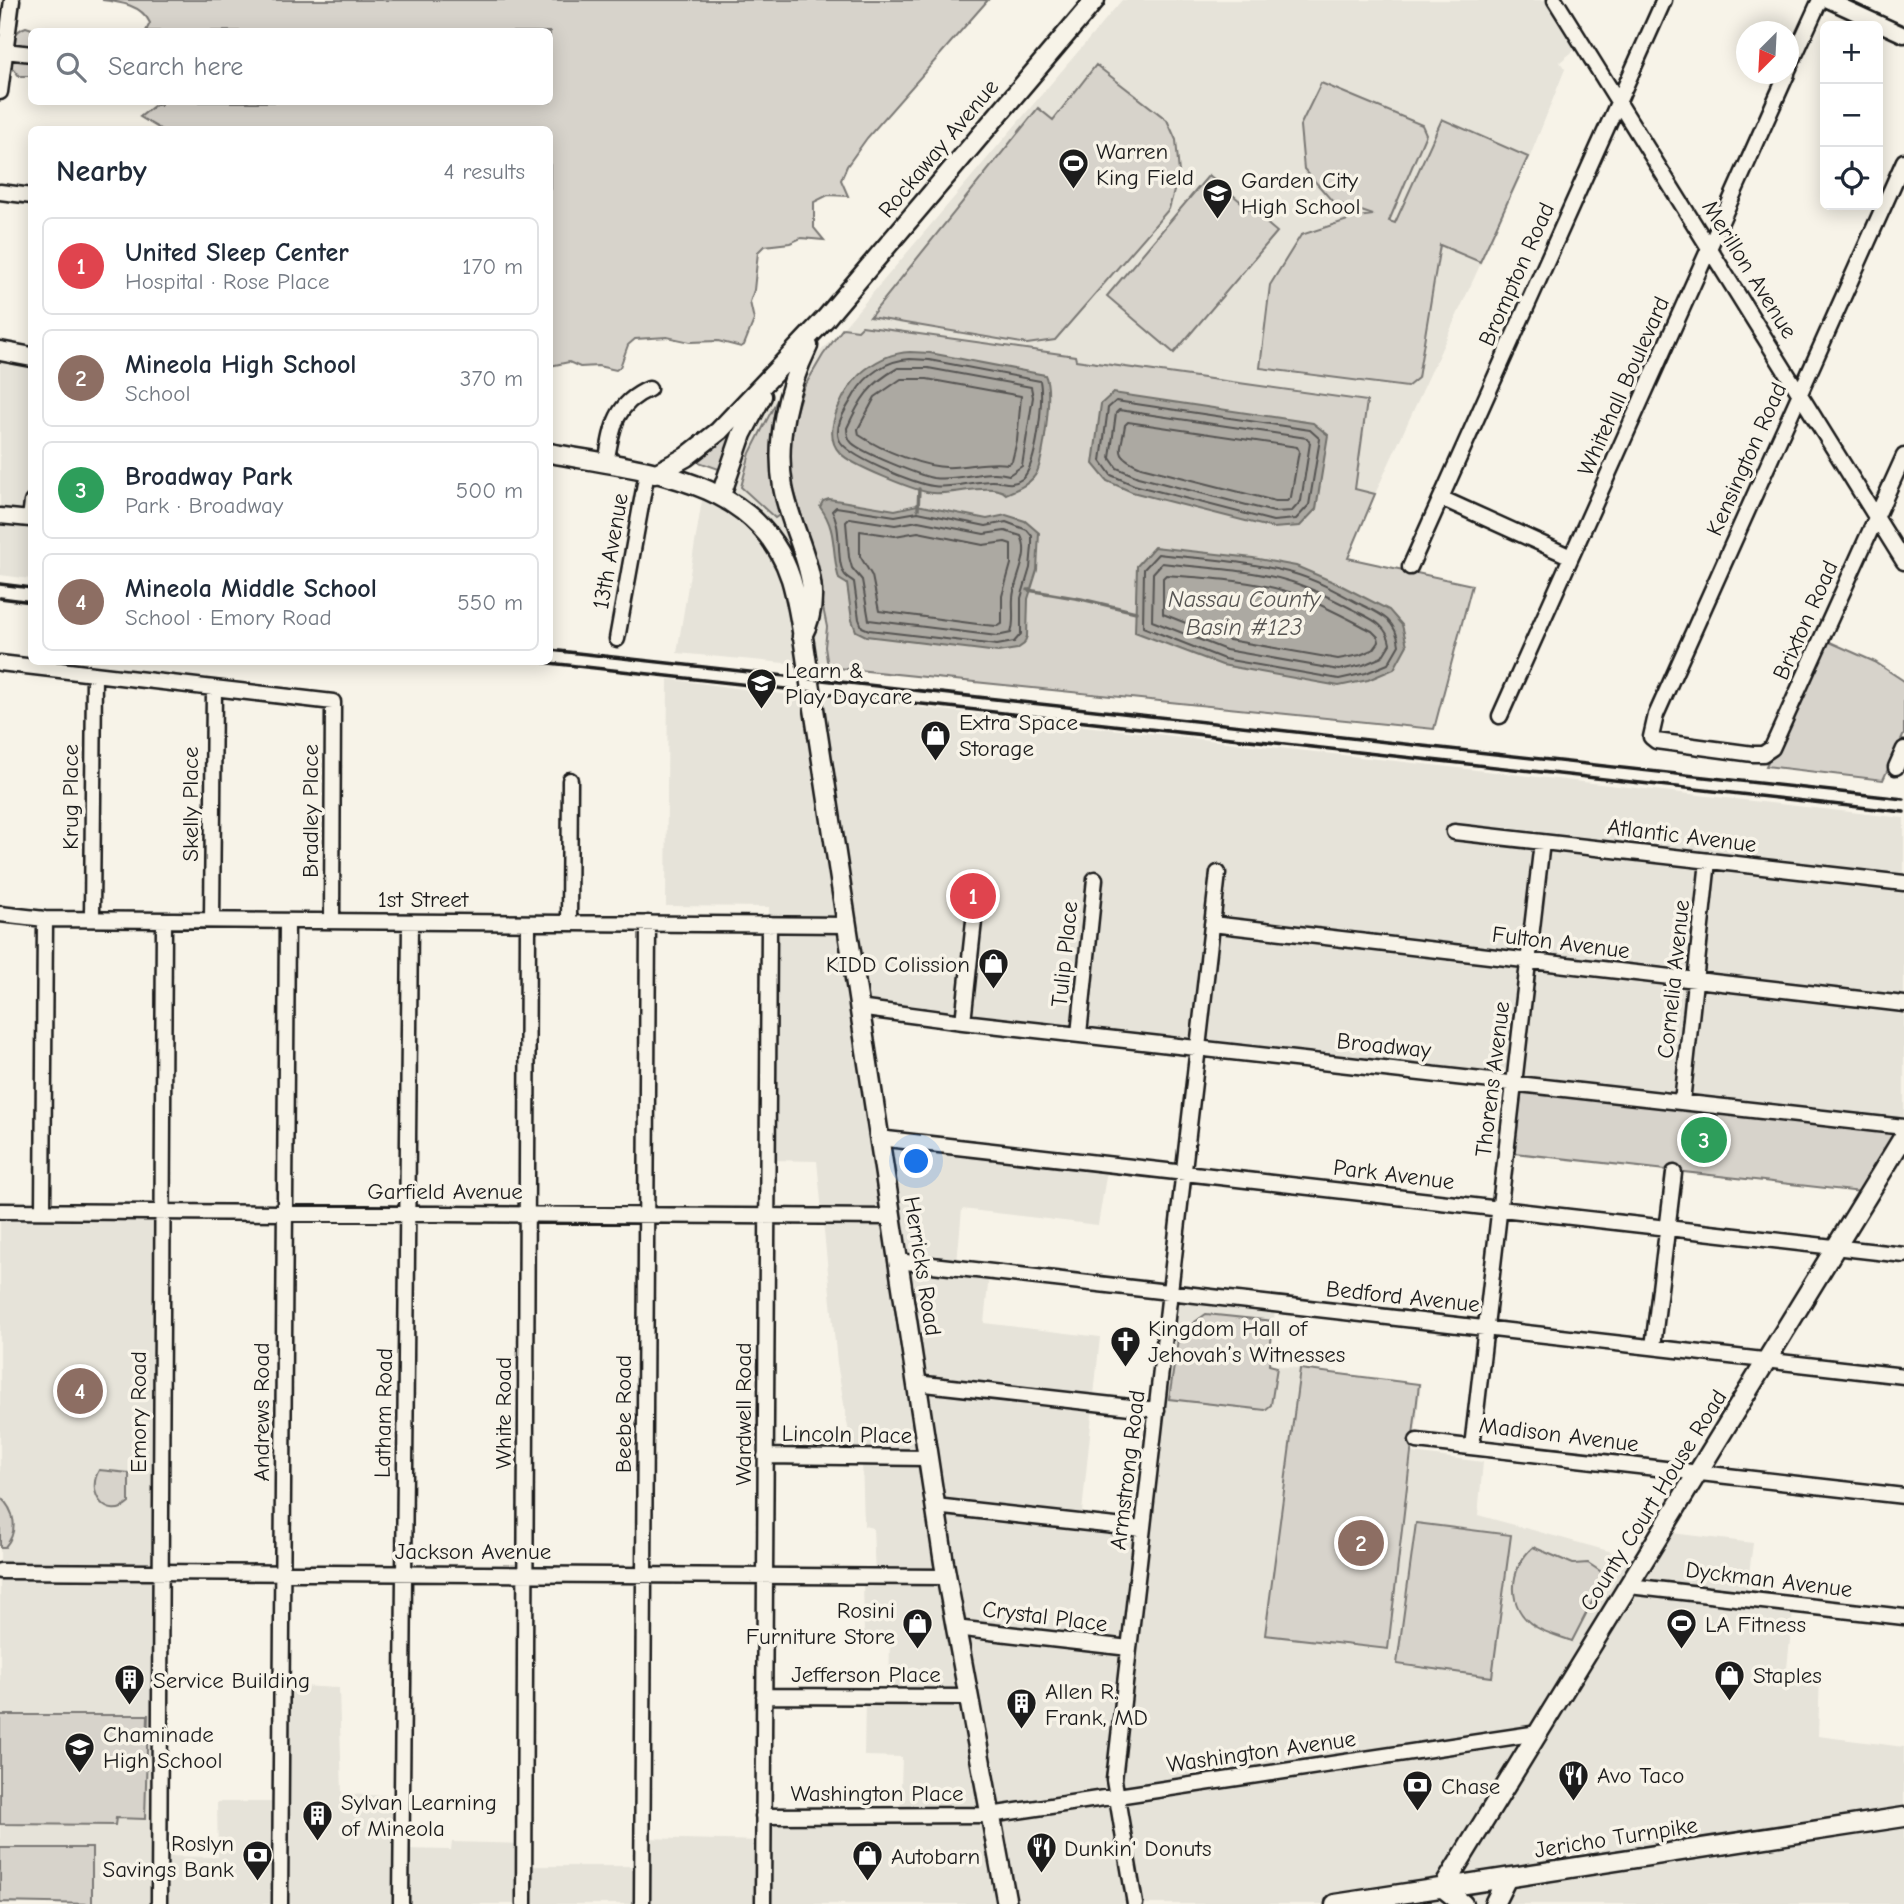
<!DOCTYPE html>
<html lang="en">
<head>
<meta charset="utf-8">
<style>
  body { margin:0; font-family:"Comic Neue",sans-serif; background:#f2f2f3; color:#1f2937 }
  .controls { position:absolute; right:21px; top:21px; display:grid; overflow:hidden; border-radius:10px; box-shadow:0 4px 18px #0003 }
  .controls button { width:63px; height:63px; display:grid; place-items:center; padding:0; border:0; border-bottom:2px solid #e0e1e3; background:#fff; color:#1f2937; font:35px sans-serif }
  .compass { position:absolute; left:1736px; top:21px; width:63px; height:63px; border-radius:50%; background:#fff; box-shadow:0 4px 18px #0003; rotate:204deg }
  .you { position:absolute; left:917px; top:1162px; width:24px; height:24px; margin:-18px; border:5px solid #fff; border-radius:50%; background:#1a73e8; box-shadow:0 0 0 10px #1a73e833 }
  .badge { display:grid; place-items:center; width:46px; height:46px; border-radius:50%; background:#b45309; color:#fff; font-size:23px; font-weight:700 }
  .pin { position:absolute; translate:-50% -50%; border:4px solid #fff; box-shadow:0 2px 7px #0006 }
  .list { margin:0; padding:0; list-style:none }
  h2 { display:flex; justify-content:space-between; align-items:center; height:91px; margin:0; padding:0 28px; font-size:30px }
  h2 small { font-size:23px; font-weight:400; color:#747a83 }
  .list li { display:grid; grid-template-columns:46px 1fr auto; gap:21px; align-items:center; box-sizing:border-box; height:98px; margin:0 14px 14px; padding:0 14px; border:2px solid #e0e1e3; border-radius:10px }
  .list b { display:block; font-size:26px; white-space:nowrap }
  .list p { margin:0; font-size:23px; white-space:nowrap; color:#747a83 }
  .list em { font-size:23px; font-style:normal; color:#747a83 }
  .icon { flex:none; width:38px; height:38px; fill:none; stroke:currentColor; stroke-width:2; stroke-linecap:round; stroke-linejoin:round }
  .map { position:relative; flex:none; width:1904px; height:1904px; overflow:hidden }
  .search { position:absolute; background:#fff; box-shadow:0 4px 18px #0003; left:28px; top:28px; width:525px; height:77px; display:flex; align-items:center; gap:18px; box-sizing:border-box; padding:0 24px; border-radius:10px; color:#747a83; font-size:26px }
  .panel { position:absolute; background:#fff; box-shadow:0 4px 18px #0003; left:28px; top:126px; width:525px; height:539px; border-radius:10px }
  .map>svg:first-child { display:block }
  .built { fill:#e6e3d9 }
  .green { fill:#d7d3cb; stroke:#7a7874; stroke-width:2 }
  .water { fill:#aca9a2; stroke:#72716c; stroke-width:2 }
  .lines { fill:none; stroke-linecap:round; stroke-linejoin:round }
  .shore { stroke:#565452; stroke-width:2 }
  .stream { stroke:#72716c; stroke-width:3.5 }
  .minor-casing { stroke:#1c1c1c; stroke-width:19 }
  .major-casing { stroke:#1c1c1c; stroke-width:23 }
  .minor { stroke:#f7f3e8; stroke-width:14 }
  .major { stroke:#f7f3e8; stroke-width:18 }
  .rail { stroke:#1c1c1c; stroke-width:3.5 }
  .labels { text-anchor:middle; stroke-width:7; stroke-linejoin:round; paint-order:stroke }
  .street-label { font-size:23px; fill:#1c1c1c; stroke:#f7f3e8 }
  .poi-label { font-size:23px; fill:#1c1c1c; stroke:#f7f3e8; text-anchor:start }
  .water-label { font-size:24px; font-style:italic; fill:#565452; stroke:#f7f3e8 }
</style>
</head>
<body>
<div class="map">
<svg width="1904" height="1904" viewBox="0 0 1904 1904">
  <rect width="100%" height="100%" fill="#f7f3e8"/>
  <filter id="ink" filterUnits="userSpaceOnUse"><feTurbulence type="fractalNoise" baseFrequency=".0143" numOctaves="2"/><feDisplacementMap in="SourceGraphic" scale="14" xChannelSelector="R" yChannelSelector="G"/><feConvolveMatrix kernelMatrix="1 2 1 2 8 2 1 2 1" color-interpolation-filters="sRGB"/></filter>
  <g filter="url(#ink)">
    <path class="built" d="M1122,0H1554L1582,44L1560,62L1565,69L1531,154L1375,494L1354,489L1366,401L798,511L810,544L827,627L825,647L828,667L677,653L704,488L721,495L742,432L843,328Z
      M0,352L31,357V579L0,575Z
      M668,679L790,695V693L1904,818V1127L860,1008L879,1138L1108,1164L1098,1225L962,1209L957,1263L990,1266L984,1323L1100,1337L1081,1522L1143,1529L1172,1294L1275,1306L1271,1365L1421,1383L1413,1453L1483,1462L1478,1515L1634,1558L1533,1726L1118,1790L1117,1796L1538,1733L1664,1532L1753,1543L1746,1597L1794,1603L1787,1668L1820,1673L1818,1736L1904,1747V1904H0V1211L162,1212L159,1856L218,1857L217,1802H280L281,1685L339,1688L342,1794L402,1796V1849L451,1850L452,1842L524,1844L525,1866H642L643,1838L762,1841L763,1816H900L902,1757L864,1756L865,1697L889,1696L890,1639L864,1638L863,1577L875,1576L873,1528L864,1526L862,1458L853,1457L837,1363L817,1161L769,1160V907L666,906Z"/>
    <path class="green" d="M102,0H988L867,138L847,166L841,180L848,196L828,195L814,202V228L824,240L801,238L790,243L764,246L758,252L754,290L750,302L754,320L744,345L741,347L718,341L690,342L667,337L635,339L628,345L620,367L616,370L598,366L580,367L569,362L550,366V130H162L140,117L155,105H161V102H550V32L146,31L150,23C142,5 120,2 102,0Z
      M26,27L38,31L32,32L31,76H19L9,63C11,49 10,32 26,27Z
      M1096,65L1167,120L1176,140L1179,173L1169,209L1055,340L1027,344L870,317L1038,108L1053,120Z
      M1321,83L1422,125L1426,134L1389,221L1395,223L1442,119L1528,157L1480,262L1440,245L1418,378L1407,387L1260,368L1270,285L1301,235L1357,217L1373,215L1332,201L1304,169L1300,126Z
      M1209,175L1277,232L1174,353L1107,296Z
      M862,326L1075,356L1076,360L1367,401L1355,489L1375,494L1348,558L1472,585L1434,729L828,667L825,647L827,627L810,544L788,470L791,427L803,389L823,355L843,328L858,330Z
      M777,400L783,403L774,480L781,514L775,518L741,487L750,453Z
      M729,432L734,436L719,475L717,474L719,469L693,460Z
      M1823,639L1875,662L1904,681V734L1883,780L1766,766Z
      M1514,1083L1904,1127L1870,1193L1506,1152Z
      M1206,1314L1273,1321L1269,1365L1277,1367L1271,1405L1265,1410L1169,1399L1178,1339L1192,1324Z
      M1300,1369L1419,1384L1388,1649L1265,1635Z
      M99,1470L129,1473V1503C108,1522 85,1494 99,1470Z
      M0,1497C15,1510 19,1531 5,1547H0Z
      M1416,1523L1511,1535L1492,1677L1397,1664Z
      M1533,1547L1573,1564L1588,1563L1606,1575L1572,1641C1561,1637 1546,1633 1536,1627C1505,1608 1509,1568 1533,1547Z
      M0,1715H148L145,1819L116,1818L115,1825L0,1824Z
      M0,1848H92V1904L0,1902Z"/>
    <path class="water" d="M910,352L930,353L1045,375C1053,390 1044,455 1037,472C1031,484 1018,489 1006,494C994,482 952,495 933,493C917,492 851,465 840,453C819,432 846,384 866,369C880,359 892,353 910,352Z
      M1113,393L1313,423L1328,435L1316,509L1300,526L1273,528L1132,492L1107,481L1093,464L1101,404Z
      M829,499L895,510L917,505L987,519L1006,515L1025,521L1039,533L1037,570L1028,599L1027,636L1024,644L1017,649L998,652L866,636L856,631L852,620L847,584L839,579C831,552 838,531 820,507L823,501Z
      M1154,547L1253,558L1296,566L1338,584L1389,610L1402,625L1407,645L1394,669L1368,680L1339,686L1222,665L1135,632L1137,566Z"/>
    <g class="lines">
      <path class="shore" d="M910,359L929,360L1040,381C1044,400 1037,466 1022,479C1011,487 1004,481 992,481C972,481 953,489 933,486C915,484 845,456 839,439C834,424 847,408 854,395C866,374 887,360 910,359Z
        M898,368H928L1031,387L1033,397L1022,466L1009,475C984,468 959,482 933,478C918,475 863,453 852,443C848,439 847,434 847,428C860,399 869,384 898,368Z
        M901,379H927L1021,396L1017,441L1012,461L1008,464C989,461 972,466 953,467C927,469 881,450 859,435L858,429L875,397Z
        M1116,401L1310,430L1320,439L1309,505L1296,519L1273,521L1134,485L1111,475L1101,461L1108,408Z
        M1119,410L1307,438L1310,443L1301,501L1292,511L1274,512L1138,477L1117,468L1110,458L1116,413Z
        M1128,422L1297,447L1299,451L1291,497L1287,501H1275L1141,467C1113,455 1121,452 1125,425Z
        M836,507L895,516L918,512L986,526L1006,522L1027,530L1032,536V546L1030,568L1021,598V634L1014,642L997,645L869,630L862,627L859,619L854,582C851,579 847,578 845,575C835,562 843,530 832,511Z
        M850,518L895,525L918,521L984,534L1005,531L1021,536C1031,555 1014,579 1013,598C1012,610 1015,621 1011,633L997,636L869,620L862,580L852,568L849,557L846,522Z
        M860,531L895,536L918,532L983,545L1005,542L1011,544V564L1002,596V624L997,626L985,625L879,611L872,576L860,556Z
        M1158,554C1202,559 1249,561 1292,573C1314,579 1336,591 1356,602C1378,613 1396,618 1399,645L1388,664L1366,673L1339,679L1224,659L1143,627L1144,569Z
        M1162,563C1204,568 1251,569 1292,582C1313,589 1333,599 1352,609C1368,618 1387,623 1390,644L1382,657L1363,665L1339,670L1226,650L1152,621L1153,573Z
        M1166,575C1206,578 1251,580 1289,592C1318,602 1345,617 1372,631L1378,637L1379,642L1374,649L1360,655L1338,659L1229,640L1163,614V578Z"/>
      <path class="stream" d="M918,509L919,489
        M1028,590L1081,599L1136,612"/>
      <defs>
        <path id="minor" d="M1555,0L1904,562
          M1828,0L1904,35
          M5,51L32,54
          M1788,70L1820,0
          M0,92L12,0
          M1904,161L1656,715L1651,737L1656,741L1753,754H1763L1772,748L1904,456
          M0,192L32,196
          M606,464C612,429 614,404 649,389
          M1441,498L1571,557
          M0,516L30,519L32,502
          M1410,567L1664,0
          M617,639L647,472
          M0,663L333,702L332,921
          M1500,716L1787,74
          M1896,767L1904,749
          M1454,832L1904,883
          M0,914L45,919L847,925
          M92,919L94,674
          M212,920L214,688
          M569,923L570,780
          M1212,924L1904,1004
          M858,1008L963,1022L1904,1127
          M963,1022L974,921
          M1079,1034L1095,879
          M1682,1102L1708,861
          M878,1138L1904,1255
          M0,1211L890,1217
          M43,1211L45,919
          M897,1261L1904,1376
          M1653,1347L1674,1173
          M916,1383L1157,1410
          M1417,1441L1904,1496
          M1472,1447L1542,842
          M765,1456L928,1458
          M935,1506L1142,1529
          M0,1571L946,1577
          M1629,1586L1904,1617
          M955,1628L1129,1648
          M764,1696L967,1697
          M763,1816L990,1815L1538,1733
          M159,1904L164,920
          M280,1904L287,921
          M401,1904L410,922
          M524,1904L528,923
          M642,1904L648,923
          M763,1904L769,924
          M1135,1904L1114,1780L1218,873"/>
        <path id="major" d="M0,351L32,357
          M550,453C640,470 758,476 791,579C801,612 805,655 811,689L944,1563L1007,1904
          M655,474L686,457L719,431L826,318L1095,0
          M721,495L742,434L762,396
          M802,636C830,584 792,539 783,487C775,440 787,389 808,346
          M1443,1888L1904,1136
          M1443,1888L1463,1904
          M1335,1904L1904,1817
          M1494,1904L1507,1878"/>
      </defs>
      <use href="#minor" class="minor-casing"/>
      <use href="#major" class="major-casing"/>
      <use href="#minor" class="minor"/>
      <use href="#major" class="major"/>
      <path class="rail" d="M0,584L32,588
        M0,598L32,602
        M550,650L1904,799
        M540,662L1904,812"/>
    </g>
  </g>
  <defs>
    <symbol id="stadium-pin" viewBox="-11 -11 22 30"><path d="M0 17L-7.5 6A9.5 9.5 0 1 1 7.5 6Z" fill="#1c1c1c" stroke="#f7f3e8"/><path d="M0-5a6.5 5 0 1 0 0 10a6.5 5 0 1 0 0-10ZM-3.5-1.8h7v3.6h-7Z" fill="#fff"/></symbol>
    <symbol id="school-pin" viewBox="-11 -11 22 30"><path d="M0 17L-7.5 6A9.5 9.5 0 1 1 7.5 6Z" fill="#1c1c1c" stroke="#f7f3e8"/><path d="M0-5L7-2L0 1L-7-2ZM-4 1L0 2.5L4 1V4Q0 6-4 4Z" fill="#fff"/></symbol>
    <symbol id="shop-pin" viewBox="-11 -11 22 30"><path d="M0 17L-7.5 6A9.5 9.5 0 1 1 7.5 6Z" fill="#1c1c1c" stroke="#f7f3e8"/><path d="M-5-2.5h2.3a2.7 3.5 0 0 1 5.4 0H5L5.5 6h-11ZM-1.5-2.5h3a1.5 2.3 0 0 0-3 0Z" fill="#fff"/></symbol>
    <symbol id="church-pin" viewBox="-11 -11 22 30"><path d="M0 17L-7.5 6A9.5 9.5 0 1 1 7.5 6Z" fill="#1c1c1c" stroke="#f7f3e8"/><path d="M-1.2-6h2.4v3.5h3.3v2.4h-3.3V6h-2.4V-.1h-3.3v-2.4h3.3Z" fill="#fff"/></symbol>
    <symbol id="building-pin" viewBox="-11 -11 22 30"><path d="M0 17L-7.5 6A9.5 9.5 0 1 1 7.5 6Z" fill="#1c1c1c" stroke="#f7f3e8"/><path d="M-4-6H4V6H1V3H-1V6H-4ZM-2.5-4.3h1.7v1.8h-1.7ZM.8-4.3h1.7v1.8H.8ZM-2.5-1h1.7V.8h-1.7ZM.8-1h1.7V.8H.8Z" fill="#fff"/></symbol>
    <symbol id="restaurant-pin" viewBox="-11 -11 22 30"><path d="M0 17L-7.5 6A9.5 9.5 0 1 1 7.5 6Z" fill="#1c1c1c" stroke="#f7f3e8"/><path d="M-5-6h1v4h1v-4h1v4h1v-4h1v5L-1.5 .5V6h-2V.5L-5-1ZM5-6V6H3V1.5H1.5Q1.5-4 5-6Z" fill="#fff"/></symbol>
    <symbol id="bank-pin" viewBox="-11 -11 22 30"><path d="M0 17L-7.5 6A9.5 9.5 0 1 1 7.5 6Z" fill="#1c1c1c" stroke="#f7f3e8"/><path d="M-6-4H6V4H-6ZM0-2.3a2.3 2.3 0 1 0 0 4.6a2.3 2.3 0 1 0 0-4.6Z" fill="#fff"/></symbol>
  </defs>
  <g fill-rule="evenodd">
    <use href="#stadium-pin" x="1056" y="146" width="35" height="47"/>
    <use href="#school-pin" x="1200" y="176" width="35" height="47"/>
    <use href="#school-pin" x="744" y="666" width="35" height="47"/>
    <use href="#shop-pin" x="918" y="718" width="35" height="47"/>
    <use href="#shop-pin" x="976" y="946" width="35" height="47"/>
    <use href="#church-pin" x="1108" y="1324" width="35" height="47"/>
    <use href="#shop-pin" x="900" y="1606" width="35" height="47"/>
    <use href="#stadium-pin" x="1664" y="1606" width="35" height="47"/>
    <use href="#shop-pin" x="1712" y="1658" width="35" height="47"/>
    <use href="#building-pin" x="112" y="1662" width="35" height="47"/>
    <use href="#building-pin" x="1004" y="1686" width="35" height="47"/>
    <use href="#school-pin" x="62" y="1730" width="35" height="47"/>
    <use href="#restaurant-pin" x="1556" y="1758" width="35" height="47"/>
    <use href="#bank-pin" x="1400" y="1768" width="35" height="47"/>
    <use href="#building-pin" x="300" y="1798" width="35" height="47"/>
    <use href="#restaurant-pin" x="1024" y="1830" width="35" height="47"/>
    <use href="#bank-pin" x="240" y="1838" width="35" height="47"/>
    <use href="#shop-pin" x="850" y="1838" width="35" height="47"/>
  </g>
  <g class="labels">
    <g class="street-label">
      <text transform="translate(938 148) rotate(-50)" y="8">Rockaway Avenue</text>
      <text transform="translate(1750 269) rotate(58)" y="8">Merillon Avenue</text>
      <text transform="translate(1516 274) rotate(-66)" y="8">Brompton Road</text>
      <text transform="translate(1623 386) rotate(-66)" y="8">Whitehall Boulevard</text>
      <text transform="translate(1746 459) rotate(-66)" y="8">Kensington Road</text>
      <text transform="translate(610 551) rotate(-80)" y="8">13th Avenue</text>
      <text transform="translate(1805 620) rotate(-66)" y="8">Brixton Road</text>
      <text transform="translate(70 797) rotate(-90)" y="8">Krug Place</text>
      <text transform="translate(190 804) rotate(-90)" y="8">Skelly Place</text>
      <text transform="translate(310 811) rotate(-90)" y="8">Bradley Place</text>
      <text transform="translate(1682 835) rotate(7)" y="8">Atlantic Avenue</text>
      <text x="423" y="907">1st Street</text>
      <text transform="translate(1561 942) rotate(7)" y="8">Fulton Avenue</text>
      <text transform="translate(1064 954) rotate(-84)" y="8">Tulip Place</text>
      <text transform="translate(1673 979) rotate(-84)" y="8">Cornelia Avenue</text>
      <text transform="translate(1384 1045) rotate(6)" y="8">Broadway</text>
      <text transform="translate(1492 1079) rotate(-83)" y="8">Thorens Avenue</text>
      <text transform="translate(1394 1174) rotate(7)" y="8">Park Avenue</text>
      <text x="445" y="1199">Garfield Avenue</text>
      <text transform="translate(923 1266) rotate(81)" y="8">Herricks Road</text>
      <text transform="translate(1403 1296) rotate(6)" y="8">Bedford Avenue</text>
      <text transform="translate(138 1412) rotate(-90)" y="8">Emory Road</text>
      <text transform="translate(261 1412) rotate(-90)" y="8">Andrews Road</text>
      <text transform="translate(383 1413) rotate(-89)" y="8">Latham Road</text>
      <text transform="translate(503 1413) rotate(-90)" y="8">White Road</text>
      <text transform="translate(623 1414) rotate(-90)" y="8">Beebe Road</text>
      <text transform="translate(743 1414) rotate(-90)" y="8">Wardwell Road</text>
      <text transform="translate(847 1434) rotate(1)" y="8">Lincoln Place</text>
      <text transform="translate(1559 1434) rotate(7)" y="8">Madison Avenue</text>
      <text transform="translate(1127 1470) rotate(-83)" y="8">Armstrong Road</text>
      <text transform="translate(1653 1500) rotate(-58)" y="8">County Court House Road</text>
      <text x="473" y="1559">Jackson Avenue</text>
      <text transform="translate(1769 1579) rotate(7)" y="8">Dyckman Avenue</text>
      <text transform="translate(1045 1616) rotate(7)" y="8">Crystal Place</text>
      <text x="866" y="1682">Jefferson Place</text>
      <text transform="translate(1261 1751) rotate(-8)" y="8">Washington Avenue</text>
      <text x="877" y="1801">Washington Place</text>
      <text transform="translate(1616 1837) rotate(-9)" y="8">Jericho Turnpike</text>
    </g>
    <g class="poi-label">
      <text x="1096" y="159">Warren<tspan x="1096" dy="26">King Field</tspan></text>
      <text x="1241" y="188">Garden City<tspan x="1241" dy="26">High School</tspan></text>
      <text x="785" y="678">Learn &amp;<tspan x="785" dy="26">Play Daycare</tspan></text>
      <text x="959" y="730">Extra Space<tspan x="959" dy="26">Storage</tspan></text>
      <text x="970" y="972" text-anchor="end">KIDD Colission</text>
      <text x="1148" y="1336">Kingdom Hall of<tspan x="1148" dy="26">Jehovah’s Witnesses</tspan></text>
      <text x="895" y="1618" text-anchor="end">Rosini<tspan x="895" dy="26">Furniture Store</tspan></text>
      <text x="1705" y="1632">LA Fitness</text>
      <text x="1753" y="1683">Staples</text>
      <text x="153" y="1688">Service Building</text>
      <text x="1045" y="1699">Allen R.<tspan x="1045" dy="26">Frank, MD</tspan></text>
      <text x="103" y="1742">Chaminade<tspan x="103" dy="26">High School</tspan></text>
      <text x="1597" y="1783">Avo Taco</text>
      <text x="1441" y="1794">Chase</text>
      <text x="341" y="1810">Sylvan Learning<tspan x="341" dy="26">of Mineola</tspan></text>
      <text x="234" y="1851" text-anchor="end">Roslyn<tspan x="234" dy="26">Savings Bank</tspan></text>
      <text x="1064" y="1856">Dunkin' Donuts</text>
      <text x="891" y="1864">Autobarn</text>
    </g>
    <g class="water-label">
      <text x="1244" y="607">Nassau County<tspan x="1244" dy="28">Basin #123</tspan></text>
    </g>
  </g>
</svg>
<div class="controls">
<button>+</button>
<button>−</button>
<button><svg class="icon" aria-label="locate" viewBox="0 0 24 24"><circle cx="12" cy="12" r="6"/><path d="M12 2v4M12 18v4M2 12h4M18 12h4"/></svg></button>
</div>
<svg class="compass" viewBox="-18 -18 36 36"><path d="M0-13l5 13h-10z" fill="#e53935"/><path d="M0 13l5-13h-10z" fill="#747a83"/></svg>
<div class="you"></div>
<div class="pin badge" style="left:973px;top:896px;background:#e0444e">1</div>
<div class="pin badge" style="left:1361px;top:1543px;background:#8d6e63">2</div>
<div class="pin badge" style="left:1704px;top:1140px;background:#2e9e5b">3</div>
<div class="pin badge" style="left:80px;top:1391px;background:#8d6e63">4</div>
<div class="search"><svg class="icon" aria-label="search" viewBox="0 0 24 24"><circle cx="10" cy="10" r="6"/><path d="M15 15l6 6"/></svg>Search here</div>
<section class="panel">
<h2>Nearby<small>4 results</small></h2>
<ul class="list">
<li><span class="badge" style="background:#e0444e">1</span><div><b>United Sleep Center</b><p>Hospital · Rose Place</p></div><em>170 m</em></li>
<li><span class="badge" style="background:#8d6e63">2</span><div><b>Mineola High School</b><p>School</p></div><em>370 m</em></li>
<li><span class="badge" style="background:#2e9e5b">3</span><div><b>Broadway Park</b><p>Park · Broadway</p></div><em>500 m</em></li>
<li><span class="badge" style="background:#8d6e63">4</span><div><b>Mineola Middle School</b><p>School · Emory Road</p></div><em>550 m</em></li>
</ul>
</section>
</div>
</body>
</html>
